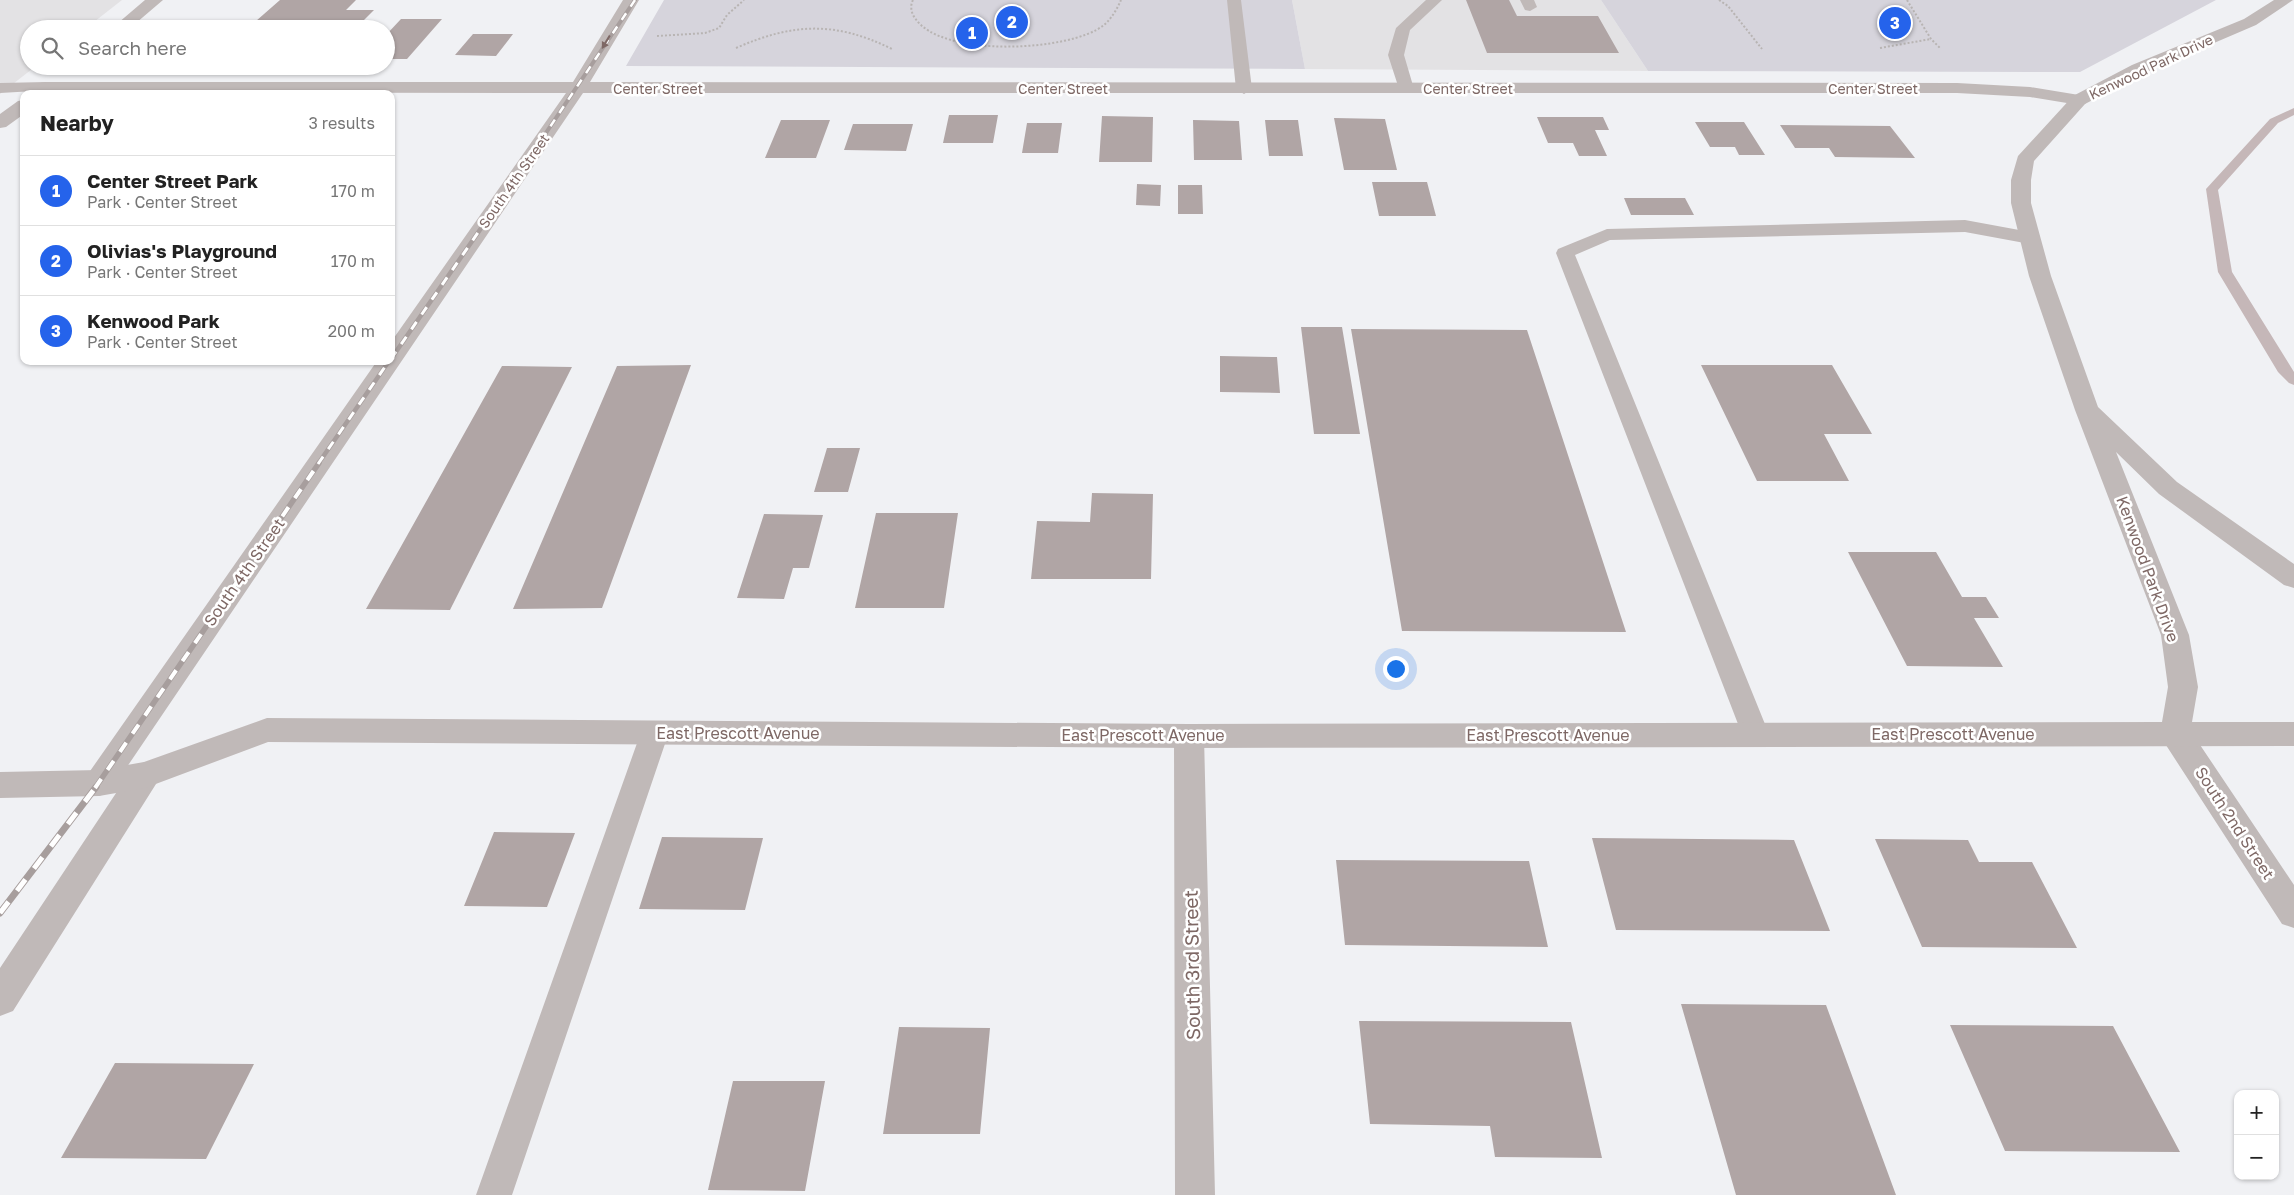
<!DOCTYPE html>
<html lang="en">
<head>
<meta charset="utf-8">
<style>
  body { margin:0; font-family:"Golos Text",sans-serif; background:#f6f6f6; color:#222 }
  .controls { position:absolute; right:15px; bottom:15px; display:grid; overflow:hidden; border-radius:10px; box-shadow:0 1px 4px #0004 }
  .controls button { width:45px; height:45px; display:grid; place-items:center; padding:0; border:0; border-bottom:1px solid #e0e0e0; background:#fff; color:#222; font:25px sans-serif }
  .you { position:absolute; left:1395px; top:668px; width:18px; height:18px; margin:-12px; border:4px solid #fff; border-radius:50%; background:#1a73e8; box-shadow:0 0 0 8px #1a73e833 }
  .badge { display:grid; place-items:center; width:32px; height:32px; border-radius:50%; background:#2563eb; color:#fff; font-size:16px; font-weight:700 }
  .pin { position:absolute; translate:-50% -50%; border:2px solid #fff; box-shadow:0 1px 5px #0006 }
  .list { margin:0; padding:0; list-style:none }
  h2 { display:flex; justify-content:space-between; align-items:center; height:65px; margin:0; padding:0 20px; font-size:21px }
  h2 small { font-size:16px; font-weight:400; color:#767676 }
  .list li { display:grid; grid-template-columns:32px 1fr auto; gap:15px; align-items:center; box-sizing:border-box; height:70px; padding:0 20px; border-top:1px solid #e0e0e0 }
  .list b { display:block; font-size:19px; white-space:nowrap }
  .list p { margin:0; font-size:16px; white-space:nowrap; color:#767676 }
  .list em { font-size:16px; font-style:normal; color:#767676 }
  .icon { flex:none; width:28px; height:28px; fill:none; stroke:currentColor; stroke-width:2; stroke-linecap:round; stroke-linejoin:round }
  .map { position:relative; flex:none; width:2294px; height:1195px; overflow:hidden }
  .search { position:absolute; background:#fff; box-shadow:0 1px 4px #0004; left:20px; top:20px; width:375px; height:55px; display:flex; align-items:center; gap:12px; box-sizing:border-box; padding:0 18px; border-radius:28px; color:#767676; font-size:19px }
  .panel { position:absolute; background:#fff; box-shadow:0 1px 4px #0004; left:20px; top:90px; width:375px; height:275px; border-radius:10px }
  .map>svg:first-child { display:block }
  .built { fill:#e3e2e4 }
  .green { fill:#d6d4dc }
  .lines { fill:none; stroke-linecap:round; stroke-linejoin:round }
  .stream { fill:#c5b7b8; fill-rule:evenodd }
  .building { fill:#b0a5a5 }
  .path { stroke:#b8b4b3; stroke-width:2; stroke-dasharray:2 2; stroke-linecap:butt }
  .service { fill:#c0b9b8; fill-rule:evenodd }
  .minor { fill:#c0b9b8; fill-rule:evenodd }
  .tertiary { fill:#c0b9b8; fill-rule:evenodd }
  .rail-far3-casing { stroke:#a79e9d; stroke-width:4 }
  .rail-far2-casing { stroke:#a79e9d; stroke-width:4.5 }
  .rail-far1-casing { stroke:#a79e9d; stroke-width:5.5 }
  .rail-casing { stroke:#a79e9d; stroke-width:7 }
  .rail-far3 { stroke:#fff; stroke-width:2.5; stroke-dasharray:8; stroke-linecap:butt }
  .rail-far2 { stroke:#fff; stroke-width:3; stroke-dasharray:9; stroke-linecap:butt }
  .rail-far1 { stroke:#fff; stroke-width:4; stroke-dasharray:11; stroke-linecap:butt }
  .rail { stroke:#fff; stroke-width:5; stroke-dasharray:14; stroke-linecap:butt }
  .oneway { fill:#7e6865 }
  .labels { text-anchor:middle; stroke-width:5; stroke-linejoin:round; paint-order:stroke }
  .far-street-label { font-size:14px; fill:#7e6865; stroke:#fff }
  .street-label { font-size:16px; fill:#7e6865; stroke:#fff }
  .near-street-label { font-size:19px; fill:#7e6865; stroke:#fff }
</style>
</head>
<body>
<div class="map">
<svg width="2294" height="1195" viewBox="0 0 2294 1195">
  <rect width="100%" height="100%" fill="#f0f1f4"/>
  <path class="built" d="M0,0H122L85,29H29V66H36L0,94Z
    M1292,0H1601L1648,71L1305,69Z"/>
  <path class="green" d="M664,0H1292L1305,69L626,66Z
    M1601,0H2216L2080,72L1648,71Z"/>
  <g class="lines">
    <path class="stream" d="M2294,108V115L2278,123L2218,190L2232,272L2294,372V385L2289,383L2278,372L2218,272L2206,189L2270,119Z"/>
  </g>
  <path class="building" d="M280,0H356L346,10H374L355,29H274L283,21H256Z
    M1466,0H1509L1517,16H1598L1619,53H1487Z
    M401,19H442L407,59H386V35Z
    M473,34H513L496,56L455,55Z
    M949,115H998L993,143H943Z
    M1102,116L1153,117L1152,162H1099Z
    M1537,117H1603L1609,130H1595L1607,156H1579L1573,143H1548Z
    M1334,118L1385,119L1397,170H1344Z
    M781,120H830L816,158H765Z
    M1193,120L1239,121L1242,160H1194Z
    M1265,120H1298L1303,156H1269Z
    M1695,122H1744L1765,155H1739L1735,147H1710Z
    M1027,123H1062L1058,153H1022Z
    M853,124H913L906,151L844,150Z
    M1780,125L1890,126L1915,158L1835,157L1829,148H1795Z
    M1372,182H1427L1436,216H1379Z
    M1137,184L1161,185L1160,206L1136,205Z
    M1178,185H1202L1203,214H1178Z
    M1624,198H1685L1694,215H1631Z
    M1301,327H1342L1360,434H1314Z
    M1351,329L1527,330L1626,632L1402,631Z
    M1220,356L1277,357L1280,393L1220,392Z
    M691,365L602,608L513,609L617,366Z
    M1701,365H1832L1872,434H1824L1849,481H1757Z
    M502,366L572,367L450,610L366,609Z
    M827,448H860L848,492H814Z
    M1092,493L1153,494L1151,579H1031L1037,521L1090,522Z
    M876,513H958L944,608H855Z
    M764,514L823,515L809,568H793L784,599L737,598Z
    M1848,552H1936L1962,597H1986L1999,618H1974L2003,667L1907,666Z
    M494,832L575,833L547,907L464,906Z
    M662,837L763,838L745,910L639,909Z
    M1592,838L1794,840L1830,931L1616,930Z
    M1875,839L1968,840L1979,862H2032L2077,948L1922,947Z
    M1336,860L1529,861L1548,947L1345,945Z
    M1681,1004L1826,1005L1896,1195H1736Z
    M1359,1021L1571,1022L1602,1158L1495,1157L1490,1126L1370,1124Z
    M1950,1025L2113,1026L2180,1152L2005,1151Z
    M899,1027L990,1028L980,1134H883Z
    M115,1063L254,1064L206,1159L61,1158Z
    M733,1081H825L805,1191L708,1190Z"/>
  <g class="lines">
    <path class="path" d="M913,0C910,5 911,13 915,18C940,58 1070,52 1104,25C1112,18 1117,9 1121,0
      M1719,0L1728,6L1762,49
      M1907,0L1931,39L1941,49
      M657,36L705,33L719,28L727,15L744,0
      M736,48C793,23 835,21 892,49
      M1880,48L1931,39"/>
    <path class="service" d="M1227,0H1241L1252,89L1244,94L1236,89Z
      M1426,0H1442L1410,30L1404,55L1414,89L1412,92H1400L1388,55L1396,28Z
      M1520,0H1534L1537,7L1530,11L1525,10Z
      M46,82L54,87L52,90L0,93V83Z
      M1965,220L2030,232L2037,234L2039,238L2037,242L2030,244L1965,232L1610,240L1575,255L1769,734L1765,742L1755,745L1745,742L1556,253L1558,249L1607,229Z
      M655,721L665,724L669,732L512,1195H476L641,732L645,724Z"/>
    <path class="minor" d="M145,0H163L129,29H111Z
      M623,0H639L590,82L1957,83L2030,87L2079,95L2085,96L2088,100L2085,104L2079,105L2030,97L1957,93H583L110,792L99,796L88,792L83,783L88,774L377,361H391V342L566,93L46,92L40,91L37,87L40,83L46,82H573Z
      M24,100V114L6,127L0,128V114L18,101Z
      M2175,721L2186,724L2294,885V928L2282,924L2164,742L2160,733L2164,724Z
      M1189,724L1200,727L1204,736L1215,1195H1175L1174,736L1178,727Z
      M145,762L156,766L160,775L156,784L13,1011L0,1016V968L134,766Z"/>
    <path class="tertiary" d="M2274,0H2293L2256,25L2144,73L2085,104L2034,161L2031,180V203L2051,276L2098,407L2177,482L2294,564V588L2284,585L2159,494L2116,452L2189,635L2198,687L2192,722H2294V746L1189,748L268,742L145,788L99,796L0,798V772L99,770L144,762L267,718L1189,724L2162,722L2168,687L2161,635L2075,410L2029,276L2011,203V180L2018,156L2073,96L2132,65L2244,19Z"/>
    <defs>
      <path id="rail-far3" d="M497,206L635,0"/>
      <path id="rail-far2" d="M391,359L497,205
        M318,464L389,361"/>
      <path id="rail-far1" d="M95,788L319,463"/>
      <path id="rail" d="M0,913L96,787"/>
    </defs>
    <use href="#rail-far3" class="rail-far3-casing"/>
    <use href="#rail-far2" class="rail-far2-casing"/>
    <use href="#rail-far1" class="rail-far1-casing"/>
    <use href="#rail" class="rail-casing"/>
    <use href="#rail-far3" class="rail-far3"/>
    <use href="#rail-far2" class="rail-far2"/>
    <use href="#rail-far1" class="rail-far1"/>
    <use href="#rail" class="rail"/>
  </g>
  <defs><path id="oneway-solid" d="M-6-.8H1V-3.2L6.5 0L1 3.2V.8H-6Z" transform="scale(1.25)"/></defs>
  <use class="oneway" href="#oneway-solid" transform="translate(606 42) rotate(121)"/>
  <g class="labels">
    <g class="far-street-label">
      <text transform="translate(2151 67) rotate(-25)" y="5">Kenwood Park Drive</text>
      <text x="658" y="94">Center Street</text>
      <text x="1063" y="94">Center Street</text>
      <text x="1468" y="94">Center Street</text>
      <text x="1873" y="94">Center Street</text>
      <text transform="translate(514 181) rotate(-55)" y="5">South 4th Street</text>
    </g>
    <g class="street-label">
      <text transform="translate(2148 569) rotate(70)" y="6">Kenwood Park Drive</text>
      <text transform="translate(244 572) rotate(-55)" y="6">South 4th Street</text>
      <text x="738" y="739">East Prescott Avenue</text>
      <text x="1953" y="740">East Prescott Avenue</text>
      <text x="1143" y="741">East Prescott Avenue</text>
      <text x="1548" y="741">East Prescott Avenue</text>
      <text transform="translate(2235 823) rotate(57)" y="6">South 2nd Street</text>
    </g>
    <g class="near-street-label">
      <text transform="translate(1192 965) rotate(-91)" y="7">South 3rd Street</text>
    </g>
  </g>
</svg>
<div class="controls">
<button>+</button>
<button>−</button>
</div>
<div class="you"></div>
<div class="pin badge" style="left:972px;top:33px">1</div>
<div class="pin badge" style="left:1012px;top:22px">2</div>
<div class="pin badge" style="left:1895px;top:23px">3</div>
<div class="search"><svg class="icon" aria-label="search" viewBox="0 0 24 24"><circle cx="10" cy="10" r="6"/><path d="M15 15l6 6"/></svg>Search here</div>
<section class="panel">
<h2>Nearby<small>3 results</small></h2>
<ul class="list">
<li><span class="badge">1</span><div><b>Center Street Park</b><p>Park · Center Street</p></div><em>170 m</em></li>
<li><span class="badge">2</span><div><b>Olivias's Playground</b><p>Park · Center Street</p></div><em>170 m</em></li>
<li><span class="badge">3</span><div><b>Kenwood Park</b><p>Park · Center Street</p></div><em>200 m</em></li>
</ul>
</section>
</div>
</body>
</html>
